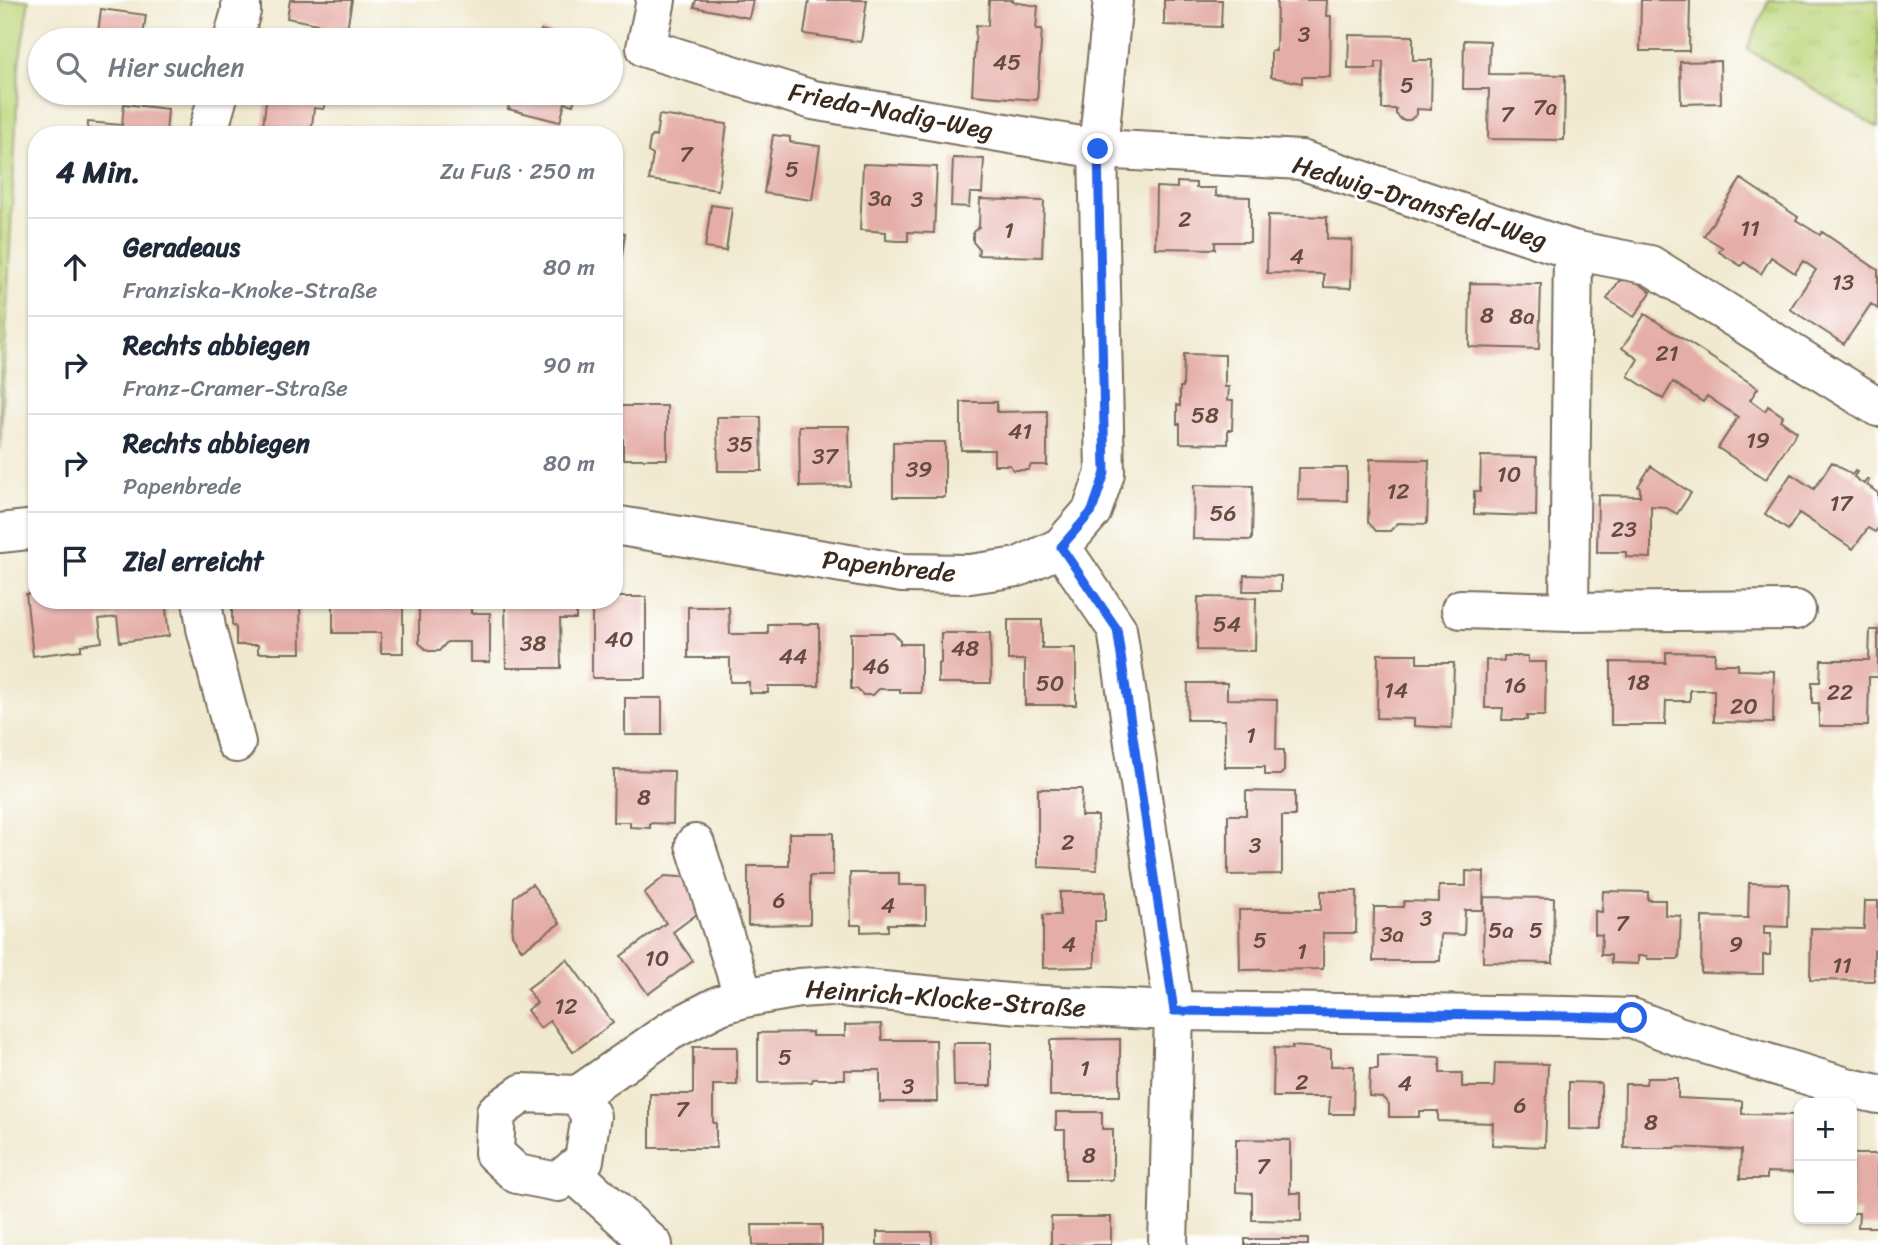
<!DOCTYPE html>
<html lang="de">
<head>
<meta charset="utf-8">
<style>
  body { margin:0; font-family:Sriracha,sans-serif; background:#f2f2f3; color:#1f2937 }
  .controls { position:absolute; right:21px; bottom:21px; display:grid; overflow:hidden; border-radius:14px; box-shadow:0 2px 5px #0004 }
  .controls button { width:63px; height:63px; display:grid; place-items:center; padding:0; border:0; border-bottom:2px solid #e0e1e3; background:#fff; color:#1f2937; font:35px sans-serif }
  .stop { position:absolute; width:21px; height:21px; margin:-16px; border:5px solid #2563eb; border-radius:50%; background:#fff }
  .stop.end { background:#2563eb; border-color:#fff; box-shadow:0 2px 7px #0008 }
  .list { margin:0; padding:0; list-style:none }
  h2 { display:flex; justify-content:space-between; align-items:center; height:91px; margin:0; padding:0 28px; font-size:30px }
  h2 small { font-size:23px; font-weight:400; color:#747a83 }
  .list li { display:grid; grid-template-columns:46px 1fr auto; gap:21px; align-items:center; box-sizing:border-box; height:98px; padding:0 28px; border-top:2px solid #e0e1e3 }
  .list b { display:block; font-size:26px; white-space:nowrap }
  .list p { margin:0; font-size:23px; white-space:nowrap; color:#747a83 }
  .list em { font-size:23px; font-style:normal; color:#747a83 }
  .icon { flex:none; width:38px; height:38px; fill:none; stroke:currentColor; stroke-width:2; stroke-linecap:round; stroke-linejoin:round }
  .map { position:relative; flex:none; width:1878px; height:1245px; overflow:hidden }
  .search { position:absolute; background:#fff; box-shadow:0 2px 5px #0004; left:28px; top:28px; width:595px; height:77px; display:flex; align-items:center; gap:18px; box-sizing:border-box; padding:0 24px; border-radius:38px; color:#747a83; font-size:26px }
  .panel { position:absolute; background:#fff; box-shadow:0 2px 5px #0004; left:28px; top:126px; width:595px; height:483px; border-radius:28px }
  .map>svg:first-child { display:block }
  .grass { fill:url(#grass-tufts); stroke:#7c804c; stroke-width:2 }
  .park { fill:#bdd67a; stroke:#7c804c; stroke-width:2 }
  .building { fill:#e5ada7 }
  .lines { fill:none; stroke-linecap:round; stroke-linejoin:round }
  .minor-casing { stroke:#7a6d5c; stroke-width:42 }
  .minor { stroke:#fff; stroke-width:38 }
  .route { stroke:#2563eb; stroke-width:9 }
  .labels { text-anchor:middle; stroke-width:5; stroke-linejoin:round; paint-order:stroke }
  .number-label { font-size:23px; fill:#664b40 }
  .street-label { font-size:26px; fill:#3b2a1e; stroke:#fff }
</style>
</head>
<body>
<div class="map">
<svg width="1878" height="1245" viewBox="0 0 1878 1245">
  <defs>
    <pattern id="grass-tufts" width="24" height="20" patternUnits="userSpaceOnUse" patternTransform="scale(1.75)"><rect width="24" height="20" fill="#bdd67a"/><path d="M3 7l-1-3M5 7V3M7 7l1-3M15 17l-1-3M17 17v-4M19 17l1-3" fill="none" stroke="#a3b869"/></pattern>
  </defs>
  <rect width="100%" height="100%" fill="#fff"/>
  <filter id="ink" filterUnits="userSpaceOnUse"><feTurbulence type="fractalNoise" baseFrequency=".0143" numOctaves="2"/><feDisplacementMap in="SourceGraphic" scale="14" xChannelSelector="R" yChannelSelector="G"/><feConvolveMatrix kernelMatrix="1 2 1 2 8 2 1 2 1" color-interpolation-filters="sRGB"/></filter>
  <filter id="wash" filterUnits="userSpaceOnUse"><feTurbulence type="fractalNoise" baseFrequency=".00686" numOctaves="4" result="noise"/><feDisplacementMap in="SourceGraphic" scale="28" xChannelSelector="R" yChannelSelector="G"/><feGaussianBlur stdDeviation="1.57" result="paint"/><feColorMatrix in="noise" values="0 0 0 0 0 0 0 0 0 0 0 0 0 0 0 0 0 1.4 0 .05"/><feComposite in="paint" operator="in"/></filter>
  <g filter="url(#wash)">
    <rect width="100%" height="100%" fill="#f0e9cf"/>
    <path class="grass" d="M1769,0H1878V128L1747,49Z"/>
    <path class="park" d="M0,0H29L19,64L0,449Z"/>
    <g id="blocks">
      <path class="building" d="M290,0H352L347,29L331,26L323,32L317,24L287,18Z
        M696,0H753L749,18L694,7Z
        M809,0H867L861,42L804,34Z
        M989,0H1013L1012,2L1038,6L1036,29H1042L1037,100L972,95L976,25L988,26Z
        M1164,0H1222L1221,27L1164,25Z
        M1277,0H1327L1326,16H1331L1330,77H1302V83L1271,77V51H1276Z
        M1641,0H1690L1689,51H1640Z
        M101,9L146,15L143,36L159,39V40H97Z
        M541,30L577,39V40H538Z
        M1349,35L1413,36V60H1432L1431,110L1417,109V114L1410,120H1402L1396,114V109H1382L1383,62H1376V69H1348Z
        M1464,40L1490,41L1489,74L1565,75L1564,140L1488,139L1489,89H1463Z
        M1720,61L1721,103L1681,104L1680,62Z
        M267,93H325L324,109L314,108L311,135H262Z
        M512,93H576L573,105L565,103L560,122L508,109Z
        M124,104L168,109L166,135H87L88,122L122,125Z
        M659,115L727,124L718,190L649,180L653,155L648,152L650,139L653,136L656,137Z
        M773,135L790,137V142L820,146L812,200L764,193Z
        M953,158L984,159L982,193H970L969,207L951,206Z
        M863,164L937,167L934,233L908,232V241H897L886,240V232L860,230Z
        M1741,179L1798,217L1796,220L1820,235L1822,232L1878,270V309L1871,304L1844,344L1790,309L1816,270L1803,261L1795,273L1771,257L1761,274L1744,262L1741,266L1719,252L1722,247L1704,236Z
        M1177,182L1196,183V188H1216V196L1250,197V242H1215V249L1155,248L1156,187L1177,188Z
        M980,199L1044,201L1042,257L978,255L979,249L973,242V232L979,227Z
        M711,205L732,208L726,251L705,248Z
        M1268,215L1327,217V239L1352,240L1351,288L1324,287V274L1267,273Z
        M614,232L625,233L620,271H614Z
        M1631,278L1651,292L1634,317L1607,299L1619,281Z
        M1470,283L1541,284L1539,349L1469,347Z
        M1645,314L1758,388L1750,400L1765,411L1768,406L1783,416L1780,420L1797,432L1766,479L1718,448L1738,417L1707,396L1703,402L1673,382L1663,399L1628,376L1638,359L1622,348Z
        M1184,354L1225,355V387H1229L1228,400H1233L1232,430H1228V444L1180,443V424H1177V405L1180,406V387H1183Z
        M961,402H997V412L1047,411V465H1031L1028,470H1013L1010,465H994V450H961Z
        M614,406H667V459H623V439H614Z
        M717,417H761L762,471H718Z
        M799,426H849L850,486L800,487Z
        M893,442H945V497H893Z
        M1481,456L1537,457L1536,516L1474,514V491L1480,492Z
        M1370,459L1429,460L1427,524L1398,523L1390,531H1376L1368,522Z
        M1832,462L1852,475L1855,471L1857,472L1854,477L1864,484L1867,479L1869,481L1867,485L1878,493V528L1875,532L1868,528L1853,549L1799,513L1788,530L1765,514L1791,474L1814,489Z
        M1651,466L1691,493L1677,514L1665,507L1651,506V558L1626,557V552H1597L1598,495L1640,496V488L1638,486Z
        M1299,468H1347V501L1298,500Z
        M1194,485L1253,486L1252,540L1193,539Z
        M1244,575L1281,576V591H1243Z
        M37,593V600H165L169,636L120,642L117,617L99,619L102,642L81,645V650L33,656L26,594Z
        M614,597H646V678H592V600H614Z
        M1198,597L1256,598L1255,651L1197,650Z
        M228,600H300L301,653H258V645H236V628L232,624V608L228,604Z
        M333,600H382V608L403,607V653H381V633H333Z
        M419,600H471V613H490V662H470V642H447L439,651H428L419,643Z
        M505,600H576V619H560L561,668H506Z
        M688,607H729L730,634H768V624H819V686H768V693H749V682H730V658H688Z
        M1008,620H1042V648H1076V705H1025V660H1008Z
        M1870,630H1878V677H1869L1868,726H1819V703H1812V682H1820L1821,660H1869Z
        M851,633H893L900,640V644H921V693H900V689H879L873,695H863L857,689H851Z
        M941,633H990L991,683H938V663H941Z
        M1666,652L1715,653L1714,664H1738V670L1774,671L1773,723L1714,722V690H1690V701H1666L1665,725H1611V662L1666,663Z
        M1378,654H1417V663H1454L1452,728L1414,726V719L1377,718Z
        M1504,656H1528V662H1546L1545,716H1527V720H1502L1503,708H1485L1486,660L1504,661Z
        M1188,683H1227V699L1277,700L1276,750H1284V771L1280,775H1265V767H1225V720H1187Z
        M625,698H662V735H625Z
        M614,770L674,771L673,824L650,823V828L630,827V822H613Z
        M1038,789H1082L1081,816H1098L1097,870L1038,867Z
        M1246,791L1295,792V816H1282V874L1228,875V815H1246Z
        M789,833H833V876H810V924L748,925V866H789Z
        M1466,871L1484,872L1483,910H1465L1464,935L1441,934L1440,961H1373L1374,907H1403L1404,901L1439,902V886H1466Z
        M850,873H899V885H926V924H888V931L861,932V925H851Z
        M665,876L695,878L705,908L673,932L693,961L648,994L621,956L666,923L644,893Z
        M1749,883L1789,884L1788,927L1764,926V934H1771L1770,955H1763V974L1701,973L1702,917L1748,918Z
        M532,884L560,923L522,950L512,935L514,897Z
        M1321,891H1357L1356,933H1323V969L1240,970L1239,910H1321Z
        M1603,891L1648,892V900H1665V915L1681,916L1679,959H1647V956H1638V964L1611,963V955H1601L1602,935L1595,934V911L1602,912Z
        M1060,892H1105V921H1095V967L1043,968V915H1060Z
        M1484,897L1554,898L1553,963L1483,962Z
        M1865,901H1878V950H1874V981L1810,980L1811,928L1864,929Z
        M567,959L613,1023L573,1052L550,1021L540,1028L527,1010L537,1003L527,989Z
        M881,1024L882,1040H936L937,1102H880V1070H845V1079H813L812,1082L758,1083V1033L812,1032V1036H845V1025Z
        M1120,1039V1096H1050V1040Z
        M953,1043H991V1086H954Z
        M1292,1046L1331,1049V1066H1354L1353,1114H1329L1330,1097H1273L1274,1048L1292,1049Z
        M693,1047H737V1085H713V1123H716V1148H650V1094H693Z
        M1378,1055L1440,1057V1073H1462V1087H1494L1495,1063L1548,1064L1545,1147L1492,1145L1493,1123L1438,1121V1111H1419V1117H1389V1104L1382,1097L1369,1096L1370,1069H1378Z
        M1647,1078H1678V1098L1742,1101V1114L1799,1115V1173L1767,1172V1179H1740L1741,1150L1676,1147V1148H1624L1625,1084H1646Z
        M1569,1082L1601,1083V1130L1569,1129Z
        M1056,1112H1102V1129H1113V1180H1065V1130H1056Z
        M1236,1139L1290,1140V1193H1301V1221L1252,1220V1193L1236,1192Z
        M1852,1154H1878V1227H1858L1859,1213H1852Z
        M1051,1217H1111V1245H1051Z
        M752,1225H822V1245H753Z
        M877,1232H932V1245H877Z
        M1245,1239H1308V1245H1245Z"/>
    </g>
  </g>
  <g filter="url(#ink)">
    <use href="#blocks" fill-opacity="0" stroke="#7a6d5c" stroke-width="2"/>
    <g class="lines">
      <defs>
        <path id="minor" d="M656,0L646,48L813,100L1098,149L1301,160L1573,250L1569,612L1461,609
          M233,40L241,11V0
          M207,135L219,93
          M1573,250L1650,265L1878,407
          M614,525L902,573L970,574L1018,567L1061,547L1092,511L1105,473L1098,149L1113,0
          M0,533L37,529
          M1061,547L1117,629L1174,1011L1168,1245
          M202,600L206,628L236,743
          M1569,612L1796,610
          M695,844L744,998
          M578,1095L591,1116L584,1160L558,1182L517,1174L494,1153L496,1112L523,1093L578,1095L670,1031L720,1005L744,998L799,988L830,986L1019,1004L1174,1011L1567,1016L1632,1018L1678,1036L1850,1088L1878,1094
          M571,1171L653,1245"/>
      </defs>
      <use href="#minor" class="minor-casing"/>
      <use href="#minor" class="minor"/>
    </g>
  </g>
  <g class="lines" filter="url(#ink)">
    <path class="route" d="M1098,149L1105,473L1092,511L1061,547L1117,629L1174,1011L1567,1016L1632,1018"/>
  </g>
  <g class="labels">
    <g class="number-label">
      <text x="1304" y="42">3</text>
      <text x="1007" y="70">45</text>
      <text x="1407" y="93">5</text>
      <text x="1545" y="115">7a</text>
      <text x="1507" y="122">7</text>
      <text x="686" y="162">7</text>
      <text x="792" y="177">5</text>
      <text x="880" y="206">3a</text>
      <text x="917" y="207">3</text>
      <text x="1185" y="227">2</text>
      <text x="1750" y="236">11</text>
      <text x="1009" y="238">1</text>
      <text x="1297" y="264">4</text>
      <text x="1843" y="290">13</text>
      <text x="1487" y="323">8</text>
      <text x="1522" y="324">8a</text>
      <text x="1667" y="361">21</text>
      <text x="1205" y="423">58</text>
      <text x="1020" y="439">41</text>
      <text x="1758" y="448">19</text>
      <text x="740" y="452">35</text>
      <text x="825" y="464">37</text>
      <text x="919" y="477">39</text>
      <text x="1509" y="482">10</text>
      <text x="1398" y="499">12</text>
      <text x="1841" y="511">17</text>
      <text x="1223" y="521">56</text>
      <text x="1624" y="537">23</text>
      <text x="1227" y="632">54</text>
      <text x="619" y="647">40</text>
      <text x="533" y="651">38</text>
      <text x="965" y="656">48</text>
      <text x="793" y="664">44</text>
      <text x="876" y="674">46</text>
      <text x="1638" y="690">18</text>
      <text x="1050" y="691">50</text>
      <text x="1515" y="693">16</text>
      <text x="1396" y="698">14</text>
      <text x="1840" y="700">22</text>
      <text x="1744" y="714">20</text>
      <text x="1251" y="743">1</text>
      <text x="644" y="805">8</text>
      <text x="1068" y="850">2</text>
      <text x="1255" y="853">3</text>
      <text x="779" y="908">6</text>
      <text x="888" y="913">4</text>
      <text x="1426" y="926">3</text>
      <text x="1622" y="931">7</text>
      <text x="1501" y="938">5a</text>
      <text x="1536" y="938">5</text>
      <text x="1392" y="942">3a</text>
      <text x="1260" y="948">5</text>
      <text x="1069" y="952">4</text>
      <text x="1736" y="952">9</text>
      <text x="1302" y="959">1</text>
      <text x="657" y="966">10</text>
      <text x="1842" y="973">11</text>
      <text x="566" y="1014">12</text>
      <text x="785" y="1065">5</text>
      <text x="1085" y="1076">1</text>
      <text x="1302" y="1090">2</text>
      <text x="1405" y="1091">4</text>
      <text x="908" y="1094">3</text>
      <text x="1520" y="1113">6</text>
      <text x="682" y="1117">7</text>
      <text x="1651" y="1130">8</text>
      <text x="1089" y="1163">8</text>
      <text x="1263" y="1174">7</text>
    </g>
    <g class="street-label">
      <text transform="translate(891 111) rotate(11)" y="9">Frieda-Nadig-Weg</text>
      <text transform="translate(1420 202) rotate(17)" y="9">Hedwig-Dransfeld-Weg</text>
      <text transform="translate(889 566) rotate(6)" y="9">Papenbrede</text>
      <text transform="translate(946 998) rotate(4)" y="9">Heinrich-Klocke-Straße</text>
    </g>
  </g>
</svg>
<div class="controls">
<button>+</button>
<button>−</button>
</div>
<div class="stop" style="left:1632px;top:1018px"></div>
<div class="stop end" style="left:1098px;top:149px"></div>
<div class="search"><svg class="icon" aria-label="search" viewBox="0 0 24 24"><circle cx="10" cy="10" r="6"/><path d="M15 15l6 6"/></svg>Hier suchen</div>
<section class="panel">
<h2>4 Min.<small>Zu Fuß · 250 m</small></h2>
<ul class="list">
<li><svg class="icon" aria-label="ahead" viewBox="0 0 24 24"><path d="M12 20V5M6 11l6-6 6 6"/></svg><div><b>Geradeaus</b><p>Franziska-Knoke-Straße</p></div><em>80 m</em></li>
<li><svg class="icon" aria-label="right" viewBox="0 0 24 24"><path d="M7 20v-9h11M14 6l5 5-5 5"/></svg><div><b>Rechts abbiegen</b><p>Franz-Cramer-Straße</p></div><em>90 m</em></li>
<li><svg class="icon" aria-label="right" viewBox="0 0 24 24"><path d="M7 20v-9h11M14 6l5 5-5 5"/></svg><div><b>Rechts abbiegen</b><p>Papenbrede</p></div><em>80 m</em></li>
<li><svg class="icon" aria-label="arrive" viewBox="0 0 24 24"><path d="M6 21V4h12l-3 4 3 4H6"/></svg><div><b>Ziel erreicht</b></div></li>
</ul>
</section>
</div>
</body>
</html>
